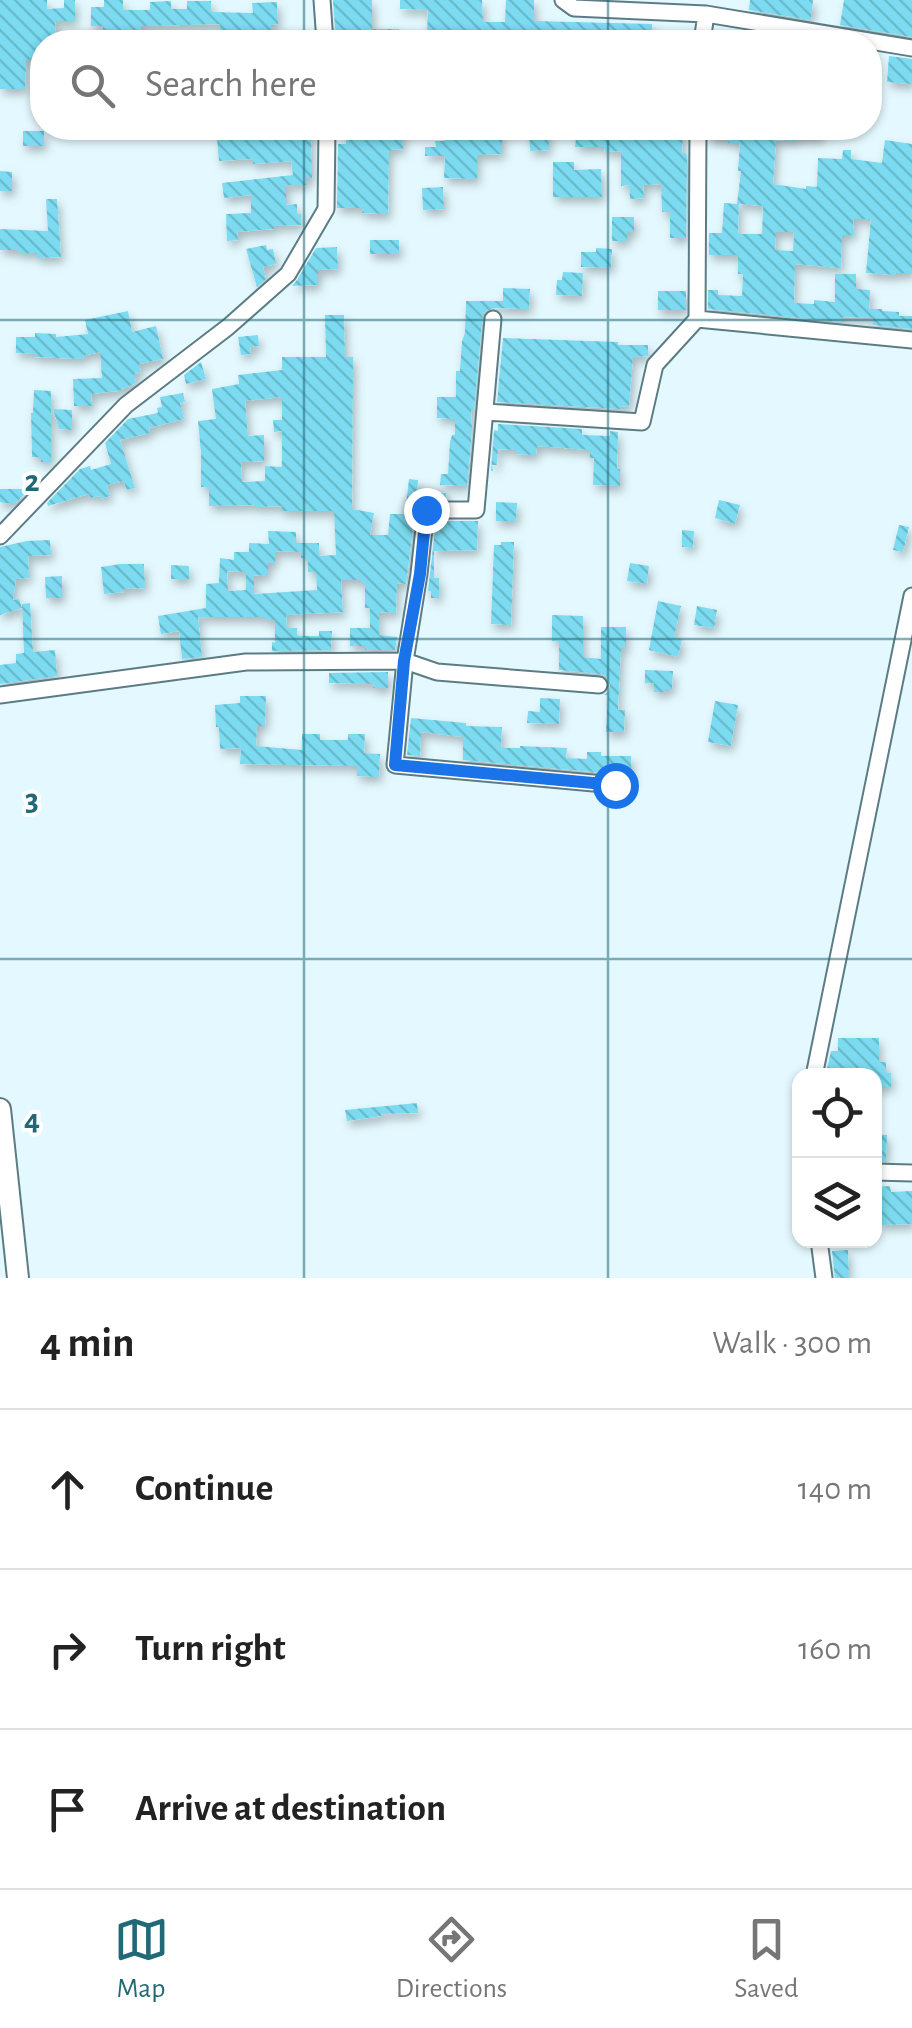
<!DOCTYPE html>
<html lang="en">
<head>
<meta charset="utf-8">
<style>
  body { margin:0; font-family:"Alegreya Sans",sans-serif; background:#f6f6f6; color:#222 }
  .controls { position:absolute; right:30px; bottom:30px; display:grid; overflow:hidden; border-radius:20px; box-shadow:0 2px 8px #0004 }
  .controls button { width:90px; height:90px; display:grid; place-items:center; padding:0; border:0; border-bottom:2px solid #e0e0e0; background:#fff; color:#222; font:50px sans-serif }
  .stop { position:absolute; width:30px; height:30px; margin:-22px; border:8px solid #1a73e8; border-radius:50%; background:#fff }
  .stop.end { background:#1a73e8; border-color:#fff; box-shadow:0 2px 10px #0008 }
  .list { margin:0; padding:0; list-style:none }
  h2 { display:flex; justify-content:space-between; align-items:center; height:130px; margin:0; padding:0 40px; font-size:42px }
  h2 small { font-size:32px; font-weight:400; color:#767676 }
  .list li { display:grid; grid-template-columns:65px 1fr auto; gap:30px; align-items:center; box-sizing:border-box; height:160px; padding:0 40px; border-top:2px solid #e0e0e0 }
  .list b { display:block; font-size:38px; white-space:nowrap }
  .list em { font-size:32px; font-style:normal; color:#767676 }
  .icon { flex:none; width:55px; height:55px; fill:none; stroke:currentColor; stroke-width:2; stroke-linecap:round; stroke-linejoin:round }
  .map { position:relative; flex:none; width:912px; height:1278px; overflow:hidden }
  .search { position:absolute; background:#fff; box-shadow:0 2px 8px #0004; left:30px; right:30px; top:30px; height:110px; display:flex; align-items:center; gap:25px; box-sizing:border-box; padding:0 35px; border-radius:40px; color:#767676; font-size:38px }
  .sheet { height:610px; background:#fff }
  nav { display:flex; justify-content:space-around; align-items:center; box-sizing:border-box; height:140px; border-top:2px solid #e0e0e0; background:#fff; font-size:28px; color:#767676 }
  nav a { display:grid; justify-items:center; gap:5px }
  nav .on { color:#226977 }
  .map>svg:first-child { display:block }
  .building { fill:url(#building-back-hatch); fill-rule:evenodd; filter:url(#shadow) }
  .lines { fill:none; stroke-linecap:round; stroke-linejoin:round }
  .minor-casing { stroke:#5c7c84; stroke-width:19 }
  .major-casing { stroke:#5c7c84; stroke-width:24 }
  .minor { stroke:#fff; stroke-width:15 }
  .major { stroke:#fff; stroke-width:20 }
  .route { stroke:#1a73e8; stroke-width:12 }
  .grid { fill:none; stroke:#226977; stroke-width:2.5; stroke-opacity:0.55 }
  .grid-label { font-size:32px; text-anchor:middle; font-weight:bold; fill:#226977; stroke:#fff; stroke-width:8; stroke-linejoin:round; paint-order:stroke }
</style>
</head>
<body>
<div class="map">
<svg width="912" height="1278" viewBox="0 0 912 1278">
  <defs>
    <pattern id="building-back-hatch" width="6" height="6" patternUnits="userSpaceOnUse" patternTransform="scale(2.5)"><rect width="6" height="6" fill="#7bdbf1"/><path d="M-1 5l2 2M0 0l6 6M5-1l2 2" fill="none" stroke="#69bbce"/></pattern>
    <filter id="shadow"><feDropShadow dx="3" dy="5.5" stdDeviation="5" flood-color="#0004"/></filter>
  </defs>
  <rect width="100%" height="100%" fill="#e4f9ff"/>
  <path class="building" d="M0,0H47V9L64,8V0H75V21H55L56,42H42V59L26,60L25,89H0Z
    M104,0H123V10H150V2L171,1V9H187V1H211V12L253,13L252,3L277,2L278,24L271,25V30L251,32L220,31V24L141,26V35L103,33V26H91V7H104Z
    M333,0H372V29H399V32H410L411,40H386V42L336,40Z
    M400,0H482L483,22H505L506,0H534V21L652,24V40H635V42H497V39L443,40V32L427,31L428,10L400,9Z
    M750,0H813L811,20L749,10Z
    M844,0H912V37L840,25Z
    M732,30L783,38V42H731Z
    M889,56L912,59V84L887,82Z
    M267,128H311L312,178H306V185H286V205L297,204V214H301V225L274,226V229L237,232L238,240L227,241L226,214L251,213V195L224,198L222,183L293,175L291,161L253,164V159L219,161L217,139L267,134Z
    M346,128H402L403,149L389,150L388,214L362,213L363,208H337L338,144H346Z
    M444,128H467L468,132L502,131V154L477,155V179L444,178L445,156H425V147H436L435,141H445Z
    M529,128H548L549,150L530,151Z
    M577,128H641V134L683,130L682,153H686L687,156L686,238H670V212H662L661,184L643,185L644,198L630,199L629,185L621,186V151L605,152L604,147H575Z
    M709,128H822L821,138H796V141L776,140L773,184L806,189V186L817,187L818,158L842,159L843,150H851V159L882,163L885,140L912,144V273H896V275L866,273L871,219H853L854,235H842L841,268L795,264L794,303L814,304V300L835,302V274H856V289L870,290L869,309H882V311L899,312V316H912V329L873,325V318L842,317V322L708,309V290H718V295L742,296L743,274H738V255H709V233H722L724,203L737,204L741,171H738L740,143H728V140L709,139ZM739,204L763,206L762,234H738ZM776,232H794L793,251L775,250Z
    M23,131H44V146H23Z
    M553,162H574V170L601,169L602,197H553Z
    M0,171L12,172V191H0Z
    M443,187L444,209L423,210L422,188Z
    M46,199H57L61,257L37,258V253H18V250H0V229L48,231Z
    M612,217H634V232H627V241H612Z
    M370,240H399V254H370Z
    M266,245L267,250L273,249L276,264L263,267L266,279L257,287L246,249Z
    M337,247L338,269L318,270V285L292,286L297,280L316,248Z
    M596,248L612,249L611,268L581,267V252H596Z
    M563,272L583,273L582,296L556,295L557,280H562Z
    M503,288L530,289L529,309L493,308L483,313L474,410H471L472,430L467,486L440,485L441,474H448L450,442L452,435H455V419L437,418V397H456V371H460L462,341L465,333L466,301H503Z
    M658,291H686V310H658Z
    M128,311L132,332L156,326L163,359L139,364L141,372L134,374L136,383L118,391L91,394L92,406H74L73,379L102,378L100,352L83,356L84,359L35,357V354L16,353V337H35V333L56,334V337L88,334L85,320Z
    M325,315H344L345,357H353L352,509L374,513L370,535H388L390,514H405L409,479L418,480L417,492L446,493V499H425L416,504L406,584L397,583L396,613L379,612V635L397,637L395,650H365V646H350V628H370V608H365V584H361V580H341L343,612L286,615L287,628H297V636H319V631H332L331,650L272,651V642L275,643V620H265V617H198L202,657L182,659L179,631L161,634L158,616L206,608V584L219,583L220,558L234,560V552H249V543L269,544L268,531L296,532V543H319V556L336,555L334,511H282V506L256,507V505L209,506V487H201V453L198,421L216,419L212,389L239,384L238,375L282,370V357H326ZM282,397V420H273L274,432L282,431V467L265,466V481L242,482L241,462L264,461V435L248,436L245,401ZM275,551L301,552V558H308V572H316L317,590L254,594V575L268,576V563H275ZM227,571L246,572V590L228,591Z
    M258,335L259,346L250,347L251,354L241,355L238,337Z
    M503,338L618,342V345H648V356L633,357L629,407L621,406V409L497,402Z
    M201,362L206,379L186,384L184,375Z
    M34,390L51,391V462H41V457H32L31,413H33Z
    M183,393L185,402L180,403L184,419L149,428L150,433L120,440L135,488L126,490L124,481L107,485L110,496L100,499V496L90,498L89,494L48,506L47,503L80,469L90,466L91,470L111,464L105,443L128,419L158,413L157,408L162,407L160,397Z
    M53,409L72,410V430L59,429Z
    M498,424L582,429V435L610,436V431L618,432L617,469H620V486L593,485L594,458H590V450L537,446L536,455L516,454V450L498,449L497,465H492L493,471H491L494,430L498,431Z
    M0,489H29L16,503H4L0,502Z
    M719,500L740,505L735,524L715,518Z
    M496,502L517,503L516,521H496Z
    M436,521H478L477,550L434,551V578H439V598H431V591H428Z
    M899,525L909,527L903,552L893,550Z
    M682,530L694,531L693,548L682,547Z
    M50,540L51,555L28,556L29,578L16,579L13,600L19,599L22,608L0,615V547L27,541Z
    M501,542H514L511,625L491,624L494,545H501Z
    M630,563L649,566L647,584L627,581Z
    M120,564H144L145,588L123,589L124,592L104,594L101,567Z
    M171,565L189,566V579H171Z
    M62,576V598H46L45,577Z
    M658,601L681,606L674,637L682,639L678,657L649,650Z
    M30,603L33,652L55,650L57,676L0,684V665L16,663V654L24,653L22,604Z
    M697,606L717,610L714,628L694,625Z
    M552,615L583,616V657L601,659V627H626V648H621L618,710H625L624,732H606L608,695H604L609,691L610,685L606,676L600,674L559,670V641H552Z
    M645,670L673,671L672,689H665V692H654V683H645Z
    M388,672V688H373L374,684L329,683V673Z
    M240,696H266L265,726H257L256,746L302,750V734H320V740H348V734H365L364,753L380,754L379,777L357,776V766L240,764L241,748L220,749L219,727H216L215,705L240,703Z
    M540,698L560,699L559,724L527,723L528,711L540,712Z
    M715,701L738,705L731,746L708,742Z
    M411,718L466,723V726L502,727L501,748H520V746L567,748L566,758L587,759V752H601V756H631L632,783H626L622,776L616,774L463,760V737L421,732L420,756L407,755Z
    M838,1038H879V1062H886V1073H891V1087H874V1076H845V1073H826L831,1051H838Z
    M417,1103L418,1113L381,1114L382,1116L347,1121L345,1110Z
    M874,1134L887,1135L886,1161H874Z
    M890,1186L891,1192L912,1191V1224L880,1225L879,1213H874V1187Z
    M848,1250L849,1278H835L832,1251Z"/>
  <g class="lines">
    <defs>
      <path id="minor" d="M322,0L325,42
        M563,0L574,8L706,14L912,48
        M702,42L706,14
        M493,319L476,510H426L419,574L405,661L395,765L615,785
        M697,319L698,128
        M485,412L642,422L655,365L697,319L912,340
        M0,536L126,405L228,327L288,274L326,209L327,128
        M0,695L246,662L405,661L437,672L599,685
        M814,1076L912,596
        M874,1172L912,1173
        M819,1240L824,1278"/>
      <path id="major" d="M0,1109L18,1278"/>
    </defs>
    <use href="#minor" class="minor-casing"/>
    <use href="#major" class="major-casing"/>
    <use href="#minor" class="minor"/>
    <use href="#major" class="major"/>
  </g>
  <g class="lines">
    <path class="route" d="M426,510L420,574L404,661L395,765L615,785"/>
  </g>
  <path class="grid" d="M304,0V42M608,0V42M304,128V1278M608,128V1278M0,320H912M0,639H912M0,959H912"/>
  <g class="grid-label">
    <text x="32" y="491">2</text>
    <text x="32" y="810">3</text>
    <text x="32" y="1130">4</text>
  </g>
</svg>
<div class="controls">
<button><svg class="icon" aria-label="locate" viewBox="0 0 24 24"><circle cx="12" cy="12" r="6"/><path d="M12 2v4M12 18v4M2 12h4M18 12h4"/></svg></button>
<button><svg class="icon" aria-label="layers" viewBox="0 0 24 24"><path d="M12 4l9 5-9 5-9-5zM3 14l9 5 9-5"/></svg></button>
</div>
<div class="stop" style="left:615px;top:785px"></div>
<div class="stop end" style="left:426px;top:510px"></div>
<div class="search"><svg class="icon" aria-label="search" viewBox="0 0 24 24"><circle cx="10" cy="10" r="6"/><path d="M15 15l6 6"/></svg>Search here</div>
</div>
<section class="sheet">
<h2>4 min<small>Walk · 300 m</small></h2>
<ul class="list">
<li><svg class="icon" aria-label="ahead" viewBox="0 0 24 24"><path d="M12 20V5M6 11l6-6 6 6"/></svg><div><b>Continue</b></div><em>140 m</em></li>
<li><svg class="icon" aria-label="right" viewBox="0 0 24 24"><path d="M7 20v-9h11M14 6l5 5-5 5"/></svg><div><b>Turn right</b></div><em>160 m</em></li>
<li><svg class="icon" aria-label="arrive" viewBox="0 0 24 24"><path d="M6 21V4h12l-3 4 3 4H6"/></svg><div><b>Arrive at destination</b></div></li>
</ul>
</section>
<nav>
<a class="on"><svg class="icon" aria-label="map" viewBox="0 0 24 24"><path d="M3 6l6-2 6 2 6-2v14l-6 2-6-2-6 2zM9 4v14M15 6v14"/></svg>Map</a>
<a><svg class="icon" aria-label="directions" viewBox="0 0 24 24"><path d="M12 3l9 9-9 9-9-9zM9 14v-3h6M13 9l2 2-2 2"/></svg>Directions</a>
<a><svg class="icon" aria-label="saved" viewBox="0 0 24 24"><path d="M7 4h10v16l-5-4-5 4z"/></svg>Saved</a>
</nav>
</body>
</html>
